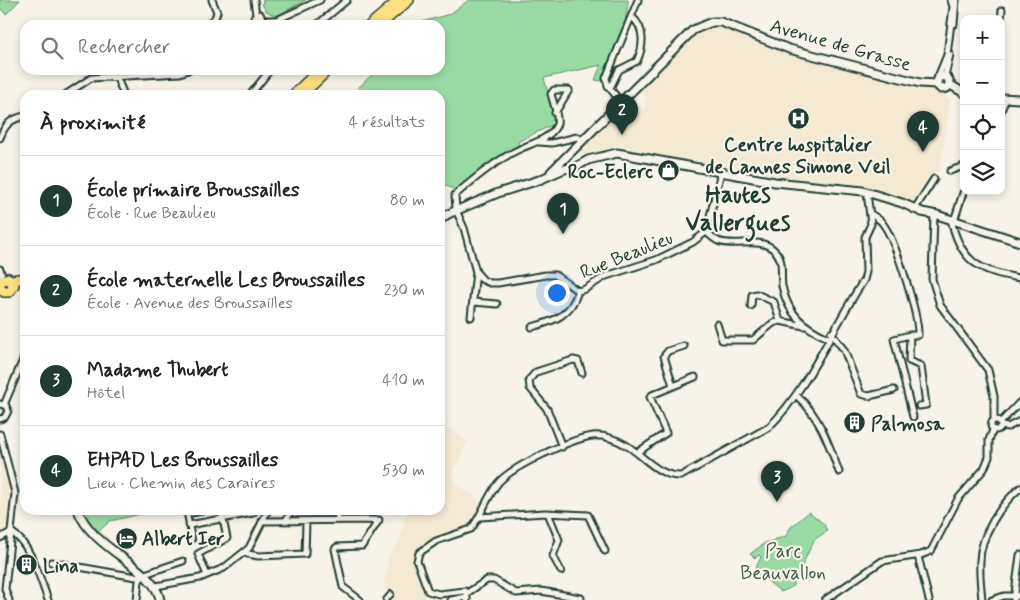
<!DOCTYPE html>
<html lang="fr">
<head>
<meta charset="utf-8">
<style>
  body { margin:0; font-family:Mynerve,sans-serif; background:#f2f2f2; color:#222 }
  .controls { position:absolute; right:15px; top:15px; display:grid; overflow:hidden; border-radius:10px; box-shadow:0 2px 8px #0003 }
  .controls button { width:45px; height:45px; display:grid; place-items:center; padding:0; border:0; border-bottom:1px solid #e0e0e0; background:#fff; color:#222; font:25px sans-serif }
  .you { position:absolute; left:556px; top:292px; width:18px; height:18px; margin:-12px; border:4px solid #fff; border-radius:50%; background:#1a73e8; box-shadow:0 0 0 8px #1a73e833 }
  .badge { display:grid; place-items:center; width:32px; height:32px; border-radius:50%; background:#1f3d34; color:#fff; font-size:16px; font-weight:700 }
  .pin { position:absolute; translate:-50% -41px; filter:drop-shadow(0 1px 2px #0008) }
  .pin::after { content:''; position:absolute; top:26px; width:18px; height:15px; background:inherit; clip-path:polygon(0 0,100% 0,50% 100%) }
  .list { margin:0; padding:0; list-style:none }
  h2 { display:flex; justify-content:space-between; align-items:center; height:65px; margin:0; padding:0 20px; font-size:21px }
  h2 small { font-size:16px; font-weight:400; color:#767676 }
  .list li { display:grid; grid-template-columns:32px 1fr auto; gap:15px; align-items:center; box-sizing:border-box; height:90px; padding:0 20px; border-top:1px solid #e0e0e0 }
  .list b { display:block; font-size:19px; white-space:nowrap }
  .list p { margin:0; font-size:16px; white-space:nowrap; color:#767676 }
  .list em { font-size:16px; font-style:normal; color:#767676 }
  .icon { flex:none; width:28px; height:28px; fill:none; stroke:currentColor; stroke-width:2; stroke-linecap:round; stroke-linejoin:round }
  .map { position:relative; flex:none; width:1020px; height:600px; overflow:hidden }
  .search { position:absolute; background:#fff; box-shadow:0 2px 8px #0003; left:20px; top:20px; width:425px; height:55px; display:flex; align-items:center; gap:12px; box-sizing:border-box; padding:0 18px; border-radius:15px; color:#767676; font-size:19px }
  .panel { position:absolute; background:#fff; box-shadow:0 2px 8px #0003; left:20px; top:90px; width:425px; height:425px; border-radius:15px }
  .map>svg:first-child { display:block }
  .built { fill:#f4e9d3 }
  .green { fill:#99daa4; stroke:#5c8c6c }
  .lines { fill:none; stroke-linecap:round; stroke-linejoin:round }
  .pedestrian-casing { stroke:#1f3d34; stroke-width:8 }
  .minor-casing { stroke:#1f3d34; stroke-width:9 }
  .tertiary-casing { stroke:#1f3d34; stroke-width:11 }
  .trunk-casing { stroke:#1f3d34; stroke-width:12 }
  .pedestrian { stroke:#f7f3e8; stroke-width:4 }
  .minor { stroke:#f7f3e8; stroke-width:5 }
  .tertiary { stroke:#f7f3e8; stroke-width:7 }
  .trunk { stroke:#fde080; stroke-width:9 }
  .labels { text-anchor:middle; stroke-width:4.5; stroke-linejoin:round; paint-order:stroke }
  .street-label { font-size:19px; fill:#1f3d34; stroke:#f7f3e8 }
  .poi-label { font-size:19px; font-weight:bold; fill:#1f3d34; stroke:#f7f3e8; text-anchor:start }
  .park-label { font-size:19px; fill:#375c4a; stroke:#f7f3e8 }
  .district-label { font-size:24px; font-weight:bold; fill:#1f3d34; stroke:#f7f3e8 }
</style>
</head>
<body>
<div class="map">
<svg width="1020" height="600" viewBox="0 0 1020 600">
  <rect width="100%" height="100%" fill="#f7f3e8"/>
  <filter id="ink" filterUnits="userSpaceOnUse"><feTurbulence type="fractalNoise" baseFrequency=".02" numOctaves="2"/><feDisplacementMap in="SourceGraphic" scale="10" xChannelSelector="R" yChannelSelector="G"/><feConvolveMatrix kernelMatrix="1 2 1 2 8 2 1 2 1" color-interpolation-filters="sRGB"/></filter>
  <g filter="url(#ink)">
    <path class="built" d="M713,27L726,28L791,55L947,93L946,98H951L939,172L934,173L924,194L915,204L850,184L767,174L728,165L725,168L617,146L584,155L580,150L582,146L621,108L643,110L647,97L640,90L694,37L706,29Z
      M440,421L467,442L453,472L455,483L482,502L469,525L460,532L438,536L420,547L414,558L426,597L416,600H391L384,582L389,557L401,536L407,510H440Z
      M0,452L11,494L8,526L0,533Z"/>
    <path class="green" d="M0,0H20L6,14L0,8Z
      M263,0H306L276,16L266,11L262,4Z
      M469,0H628V3L625,22L601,81L595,80L601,65L544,78L556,123L519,141L518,145L455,190L445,185L440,188V95H357L358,88L377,70H440V25L415,24L450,14Z
      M82,510H159L110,521L96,534Z
      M809,512L824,524L827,531L814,540L792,587L781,592L765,579L753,573L761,557L759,555L755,558L750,554L765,543L786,536L790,528Z"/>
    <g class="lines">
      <defs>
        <path id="pedestrian" d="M187,514L192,539
          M386,600L391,594"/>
        <path id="minor" d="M254,0L256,15
          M1001,19L1002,10
          M263,20L260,14L254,17L259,23L263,20H277L320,0
          M954,24L956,0
          M206,25L215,18L217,12L212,0
          M317,25L347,0
          M116,76L124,95
          M945,76L950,55
          M938,77L947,55L953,7L951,0
          M610,88L619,70L637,61C644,46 645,28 632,17
          M65,95L91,78L180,73L188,70
          M250,95L270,70
          M621,102L608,86L606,78L638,0
          M1001,111L1006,98
          M555,113L569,90H554L551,94C553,102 559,117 557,124C552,138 533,143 522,148C499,158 475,178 455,195L456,210L464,228L476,272L483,280L490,283H498L546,275H555L578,291L585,289L606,276L656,260L693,242L706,232
          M0,138C5,124 11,119 25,116
          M539,142L552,143L577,137L582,140
          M950,171L964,166
          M914,210L934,179
          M871,214C875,217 881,220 883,224C895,239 919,316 918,335H910L909,361L921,366L926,405L919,406
          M934,215L932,279L940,305L988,370L994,396V420
          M951,219C960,261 979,272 1020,278
          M954,221L963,193
          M706,232C710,235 714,239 718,241C735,248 760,236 774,250C785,260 780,273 782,286C788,315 804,327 828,338
          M706,232L721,172
          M0,269L3,279
          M473,302L497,304
          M751,306L752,295L757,294L774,302L780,321
          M471,317L476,272
          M717,324L722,340H753L773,323L780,321L804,326
          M532,327C555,321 571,315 578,291
          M831,333L844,350L861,394L869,396L894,390
          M910,335L894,339L913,417
          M673,386L664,356L668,351L684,346
          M797,396C819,415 829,444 839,472
          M0,404L6,406L8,411L5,417L0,419
          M4,405L25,355
          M991 425a5 5 0 1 1 10 0a5 5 0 1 1-10 0Z
          M1000,423L1020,402
          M1001,426L1008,427L1020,421
          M0,434L15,493L5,589L9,600
          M562,447L547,409L530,388L529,380L536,372L573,360L578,361L582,373
          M638,452L666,433L650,397L652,395L695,377
          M337,510L338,520
          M548,513L559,540L553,556L561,571
          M187,514L206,510
          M480,517L545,513L588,515L605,551
          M286,520L292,510
          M262,521L379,520L362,546L337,547L335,549L343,587L360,600
          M189,525L253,513
          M0,538L11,532C30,542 41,581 48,600
          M244,553L258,556L305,554L306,521
          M918,556L929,600
          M51,562L136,577L183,561
          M207,575L198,554L227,538L221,510
          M156,586L200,578L224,568L249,548L268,510
          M467,593L487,580H494L516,593L541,591L581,598
          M137,600L139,581L143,575
          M451,600L466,597
          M467,600V593L465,591L439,594L428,591L417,561L419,553L436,541L471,529C482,515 487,497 498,483C511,467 573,438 593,436C604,435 617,440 626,445C644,456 659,477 681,476L769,427C810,386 832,328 864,280L866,272L865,237L871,224L867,193
          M825,600L882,561L921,555L931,551L958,499L984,469L989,457V440L993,430
          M982,600C981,587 979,574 980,561C980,536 1001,504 1020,488
          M992,600L1004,596H1020
          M1014,600L1020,555"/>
        <path id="tertiary" d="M936,84L939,77L945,76L949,80V84L964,93
          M1001,98L1020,99
          M551,172L693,30L712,22H721L789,49L920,83L936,84L941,89L947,88L949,84
          M440,220L448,214L498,193L539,180L564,169L574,168L588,160L617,153L775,182L863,191L902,203L922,212L937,215L1020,242
          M78,510C92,550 155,567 160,600"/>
        <path id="trunk" d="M370,25L399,0
          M380,25L409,0
          M293,95L319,70
          M302,95L328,70
          M12,280L25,278
          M0,282L8,278L14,285L9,292H4L0,287"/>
      </defs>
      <use href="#pedestrian" class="pedestrian-casing"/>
      <use href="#minor" class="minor-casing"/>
      <use href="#tertiary" class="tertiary-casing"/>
      <use href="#trunk" class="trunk-casing"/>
      <use href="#pedestrian" class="pedestrian"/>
      <use href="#minor" class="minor"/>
      <use href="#tertiary" class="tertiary"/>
      <use href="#trunk" class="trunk"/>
    </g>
  </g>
  <defs>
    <symbol id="hospital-disc" viewBox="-11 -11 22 22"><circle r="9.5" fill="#1f3d34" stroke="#f7f3e8"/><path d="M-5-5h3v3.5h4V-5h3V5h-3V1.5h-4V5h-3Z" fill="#fff"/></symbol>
    <symbol id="shop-disc" viewBox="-11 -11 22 22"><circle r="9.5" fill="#1f3d34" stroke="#f7f3e8"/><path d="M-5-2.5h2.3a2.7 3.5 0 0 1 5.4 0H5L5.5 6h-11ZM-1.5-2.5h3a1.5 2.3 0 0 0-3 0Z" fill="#fff"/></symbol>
    <symbol id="building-disc" viewBox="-11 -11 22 22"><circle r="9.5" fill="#1f3d34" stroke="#f7f3e8"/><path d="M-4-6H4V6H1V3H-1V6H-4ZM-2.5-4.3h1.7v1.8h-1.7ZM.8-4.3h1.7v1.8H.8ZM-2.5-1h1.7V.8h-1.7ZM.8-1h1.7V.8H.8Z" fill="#fff"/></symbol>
    <symbol id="hotel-disc" viewBox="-11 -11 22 22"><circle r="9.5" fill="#1f3d34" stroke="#f7f3e8"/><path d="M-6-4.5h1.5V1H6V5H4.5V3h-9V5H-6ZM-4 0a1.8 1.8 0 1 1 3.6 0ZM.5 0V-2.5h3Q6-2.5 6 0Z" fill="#fff"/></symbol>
  </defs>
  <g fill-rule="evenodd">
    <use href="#hospital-disc" x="786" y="106" width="25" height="25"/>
    <use href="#shop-disc" x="656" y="158" width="25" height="25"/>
    <use href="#building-disc" x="842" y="410" width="25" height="25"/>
    <use href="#hotel-disc" x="114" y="526" width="25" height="25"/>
    <use href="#building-disc" x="14" y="552" width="25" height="25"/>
  </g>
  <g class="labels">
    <g class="street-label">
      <text transform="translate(841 44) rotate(16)" y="7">Avenue de Grasse</text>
      <text transform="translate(626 254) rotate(-22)" y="7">Rue Beaulieu</text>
    </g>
    <g class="poi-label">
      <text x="798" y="151" text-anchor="middle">Centre hospitalier<tspan x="798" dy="22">de Cannes Simone Veil</tspan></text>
      <text x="653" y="178" text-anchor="end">Roc-Eclerc</text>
      <text x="871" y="430">Palmosa</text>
      <text x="142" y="545">Albert Ier</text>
      <text x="43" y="572">Lina</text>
    </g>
    <g class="park-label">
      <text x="783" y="557">Parc<tspan x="783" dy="22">Beauvallon</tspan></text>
    </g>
    <g class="district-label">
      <text x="738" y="202">Hautes<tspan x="738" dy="28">Vallergues</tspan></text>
    </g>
  </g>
</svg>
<div class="controls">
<button>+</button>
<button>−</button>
<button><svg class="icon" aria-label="locate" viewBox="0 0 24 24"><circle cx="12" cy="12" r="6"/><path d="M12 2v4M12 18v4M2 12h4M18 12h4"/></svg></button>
<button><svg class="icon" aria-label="layers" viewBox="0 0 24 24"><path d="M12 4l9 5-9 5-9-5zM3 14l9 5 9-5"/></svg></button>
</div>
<div class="you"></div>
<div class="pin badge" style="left:563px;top:234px">1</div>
<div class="pin badge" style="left:622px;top:135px">2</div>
<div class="pin badge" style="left:777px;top:502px">3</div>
<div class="pin badge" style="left:923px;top:152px">4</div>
<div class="search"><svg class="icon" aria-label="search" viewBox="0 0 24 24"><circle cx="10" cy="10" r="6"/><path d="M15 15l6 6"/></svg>Rechercher</div>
<section class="panel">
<h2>À proximité<small>4 résultats</small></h2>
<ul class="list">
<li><span class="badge">1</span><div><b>École primaire Broussailles</b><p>École · Rue Beaulieu</p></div><em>80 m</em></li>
<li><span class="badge">2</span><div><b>École maternelle Les Broussailles</b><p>École · Avenue des Broussailles</p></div><em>230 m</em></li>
<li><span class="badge">3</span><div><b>Madame Thubert</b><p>Hôtel</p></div><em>410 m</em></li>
<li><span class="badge">4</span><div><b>EHPAD Les Broussailles</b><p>Lieu · Chemin des Caraires</p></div><em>530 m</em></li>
</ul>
</section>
</div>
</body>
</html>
